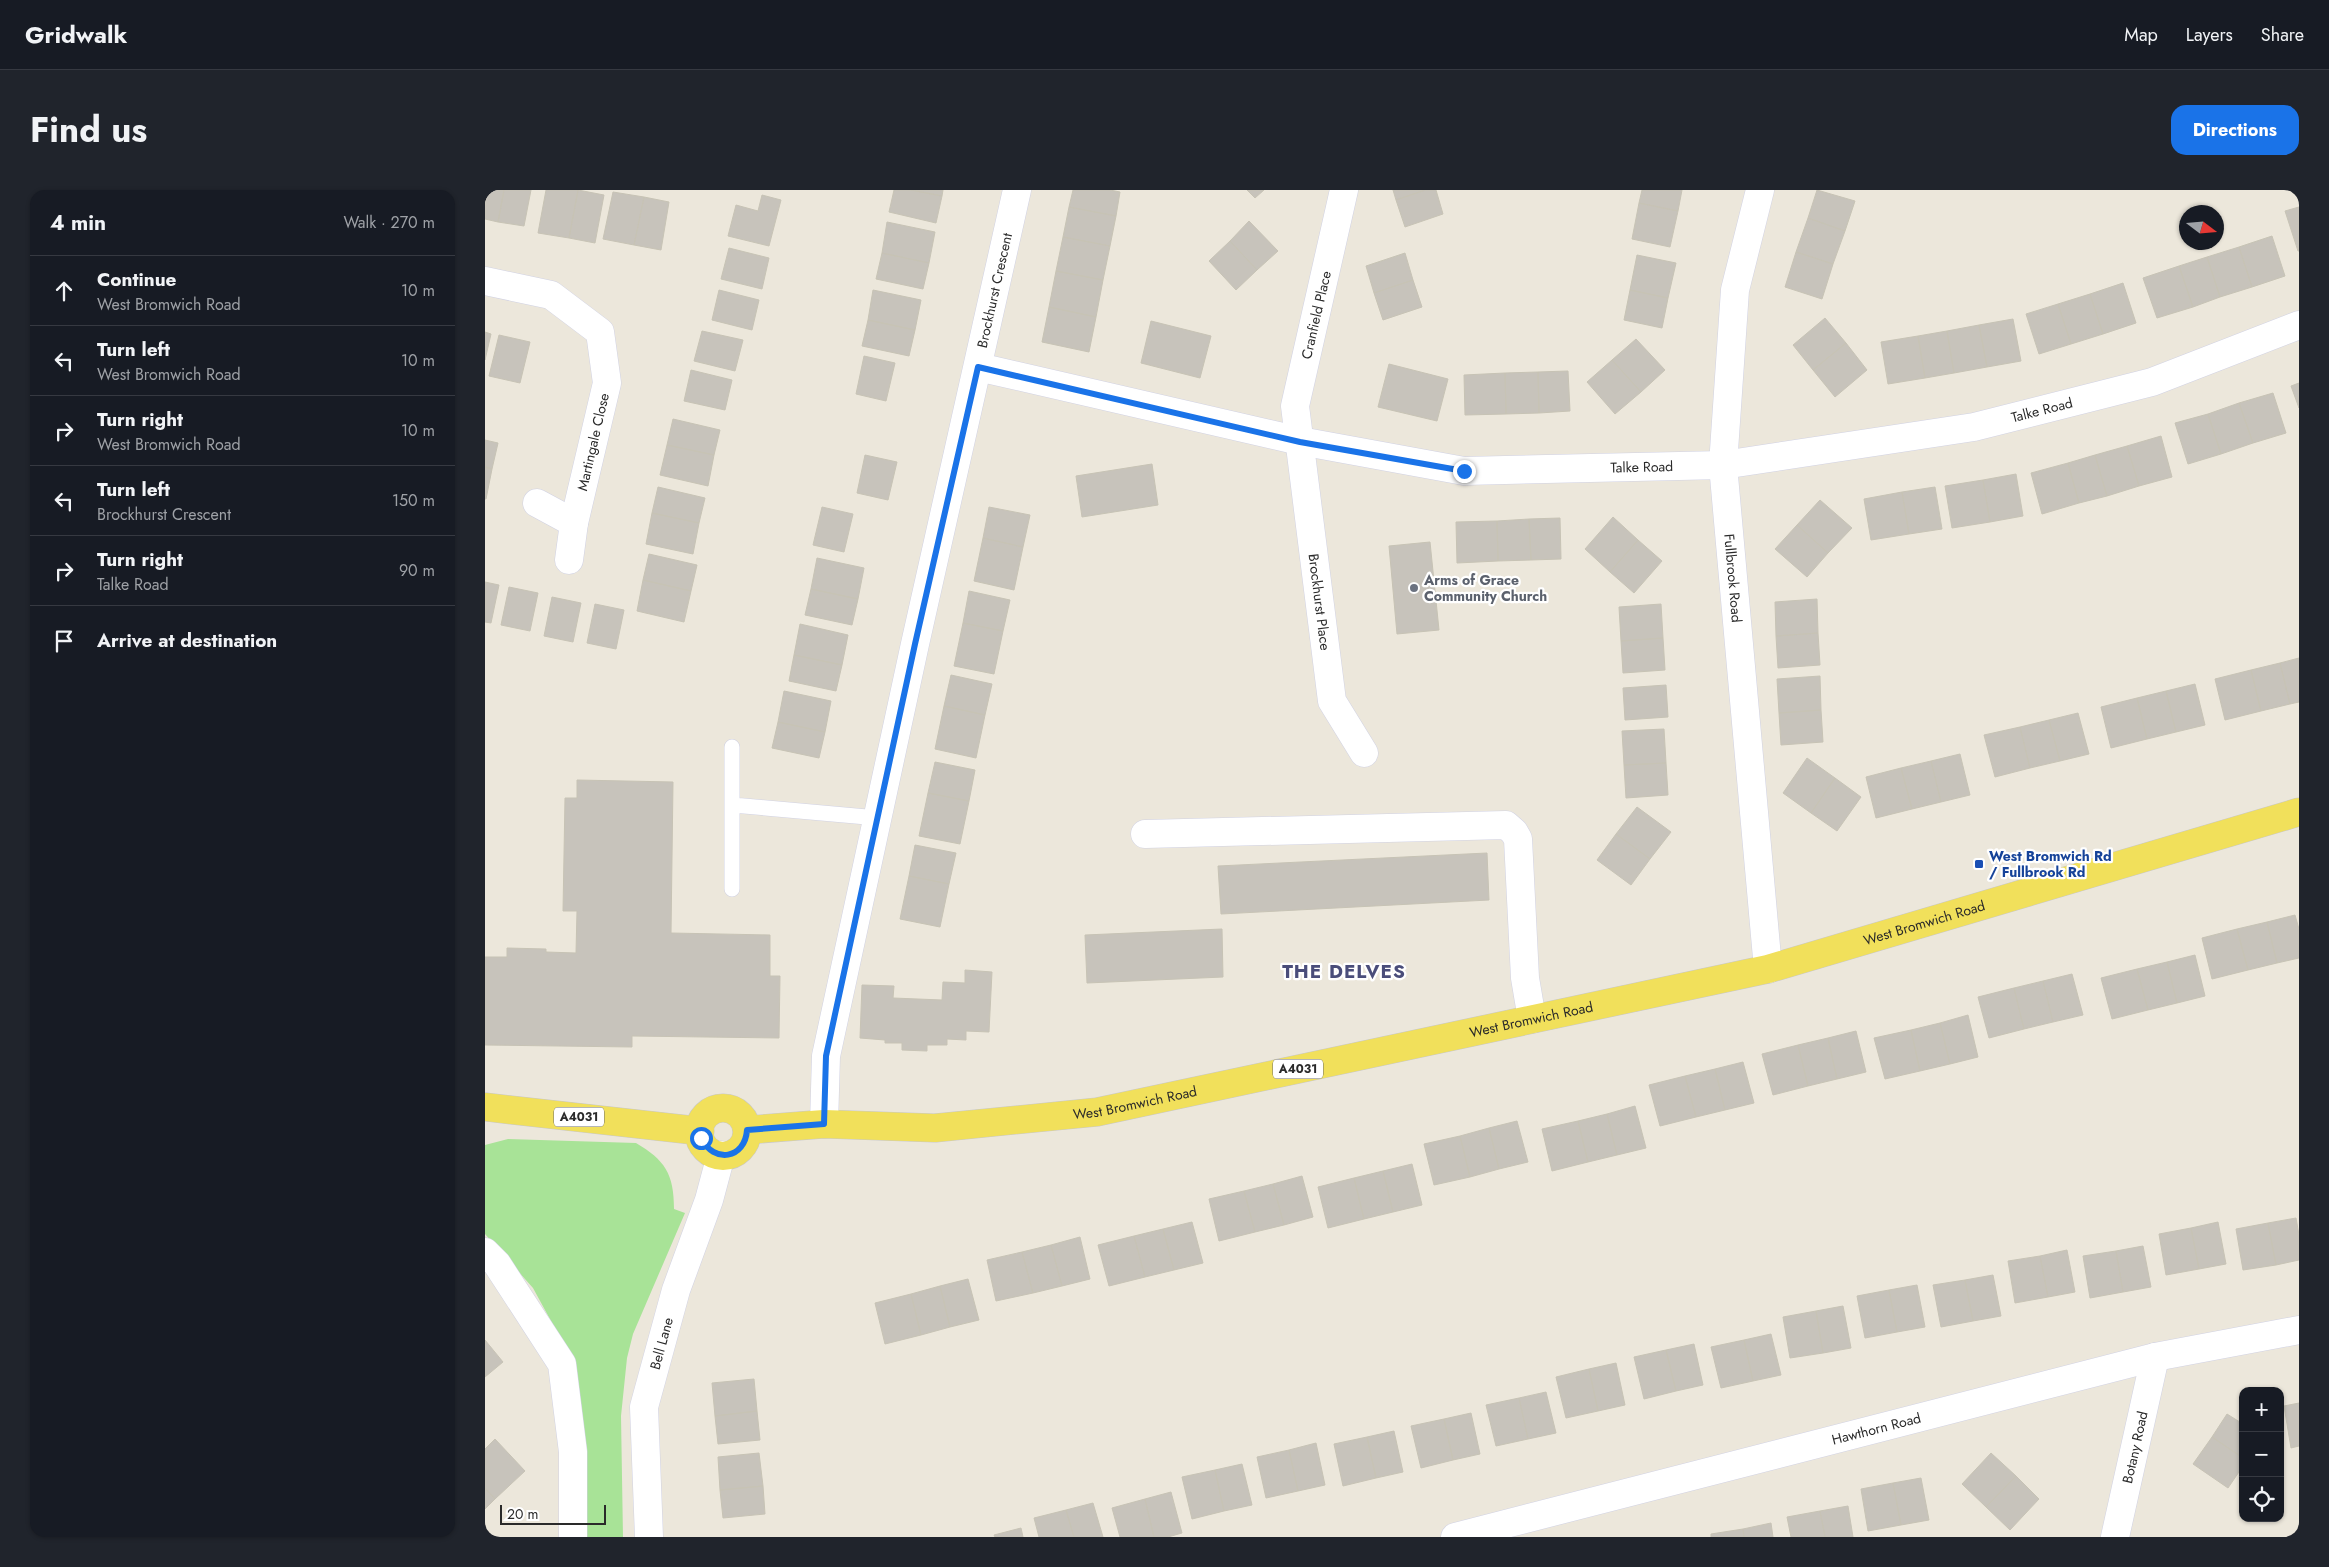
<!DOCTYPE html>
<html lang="en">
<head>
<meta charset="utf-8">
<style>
  body { margin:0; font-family:Jost,sans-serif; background:#20242c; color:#f1f3f6 }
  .controls { position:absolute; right:15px; bottom:15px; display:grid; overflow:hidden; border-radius:10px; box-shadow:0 1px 4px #0004 }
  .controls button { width:45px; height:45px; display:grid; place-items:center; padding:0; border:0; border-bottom:1px solid #363941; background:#171b24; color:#f1f3f6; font:25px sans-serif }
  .compass { position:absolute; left:1694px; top:15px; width:45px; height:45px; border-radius:50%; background:#171b24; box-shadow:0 1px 4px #0004; rotate:106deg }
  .scale { position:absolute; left:15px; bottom:12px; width:106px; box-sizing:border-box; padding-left:5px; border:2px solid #2a2a2a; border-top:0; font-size:14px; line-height:18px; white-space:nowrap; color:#2a2a2a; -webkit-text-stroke:4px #fff; paint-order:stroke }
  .stop { position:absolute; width:15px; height:15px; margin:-11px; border:4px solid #1a73e8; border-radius:50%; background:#fff }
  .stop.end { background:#1a73e8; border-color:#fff; box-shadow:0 1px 5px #0008 }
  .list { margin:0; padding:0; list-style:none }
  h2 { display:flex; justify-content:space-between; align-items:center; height:65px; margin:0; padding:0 20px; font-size:21px }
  h2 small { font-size:16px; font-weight:400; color:#9ea1a6 }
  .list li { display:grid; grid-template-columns:32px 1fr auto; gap:15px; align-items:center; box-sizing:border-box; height:70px; padding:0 20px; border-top:1px solid #363941 }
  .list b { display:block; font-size:19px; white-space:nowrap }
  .list p { margin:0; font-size:16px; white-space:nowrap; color:#9ea1a6 }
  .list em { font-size:16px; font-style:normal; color:#9ea1a6 }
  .icon { flex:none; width:28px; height:28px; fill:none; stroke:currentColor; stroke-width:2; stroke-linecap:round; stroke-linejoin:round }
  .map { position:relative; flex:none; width:1814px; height:1347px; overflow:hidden; border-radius:15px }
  header { display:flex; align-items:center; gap:30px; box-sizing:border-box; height:70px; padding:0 25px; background:#171b24; border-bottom:1px solid #363941 }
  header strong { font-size:24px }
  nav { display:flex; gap:28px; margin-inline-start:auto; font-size:18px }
  .intro { display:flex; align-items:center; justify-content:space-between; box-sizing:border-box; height:120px; padding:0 30px }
  h1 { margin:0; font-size:35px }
  .button { padding:12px 22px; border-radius:15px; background:#1a73e8; color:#fff; font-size:18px; font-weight:700 }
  main { display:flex; gap:30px; padding:0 30px }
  aside { flex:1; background:#171b24; border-radius:15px; box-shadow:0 1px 4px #0004 }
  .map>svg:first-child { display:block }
  .green { fill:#a8e397 }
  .building { fill:#c7c3bb; stroke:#c7c3b5 }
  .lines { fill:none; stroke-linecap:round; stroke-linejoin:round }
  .lane-casing { stroke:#d1d2e3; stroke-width:16 }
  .street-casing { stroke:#d1d2e3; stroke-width:29 }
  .primary-casing { stroke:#c8c8c8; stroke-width:29 }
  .lane { stroke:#fff; stroke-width:15 }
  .street { stroke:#fff; stroke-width:28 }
  .primary { stroke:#f1e05b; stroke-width:28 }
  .route { stroke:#1a73e8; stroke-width:6 }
  .worship-dot { fill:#6b7280; stroke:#fff; stroke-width:2 }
  .transit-dot { fill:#1a4fb4; stroke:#fff; stroke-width:2 }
  .labels { text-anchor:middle; stroke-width:4.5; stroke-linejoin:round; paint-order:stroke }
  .shield { fill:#fff; stroke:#6a6a6a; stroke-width:1 }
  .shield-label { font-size:12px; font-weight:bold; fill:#2a2a2a }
  .street-label { font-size:14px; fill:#2a2a2a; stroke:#fff }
  .worship-label { font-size:14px; font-weight:bold; fill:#5b616d; stroke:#fff; text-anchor:start }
  .transit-label { font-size:14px; font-weight:bold; fill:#164399; stroke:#fff; text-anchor:start }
  .district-label { font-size:19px; font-weight:bold; letter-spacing:1px; fill:#4a4d7a; stroke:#fff }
</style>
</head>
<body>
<header>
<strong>Gridwalk</strong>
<nav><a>Map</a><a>Layers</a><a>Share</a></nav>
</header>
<div class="intro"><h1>Find us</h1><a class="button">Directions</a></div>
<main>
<aside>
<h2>4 min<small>Walk · 270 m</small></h2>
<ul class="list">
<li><svg class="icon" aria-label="ahead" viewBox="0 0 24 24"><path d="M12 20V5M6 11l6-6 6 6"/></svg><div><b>Continue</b><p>West Bromwich Road</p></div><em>10 m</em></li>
<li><svg class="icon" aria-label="left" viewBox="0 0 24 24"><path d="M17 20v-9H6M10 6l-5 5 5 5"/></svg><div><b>Turn left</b><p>West Bromwich Road</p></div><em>10 m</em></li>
<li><svg class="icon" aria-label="right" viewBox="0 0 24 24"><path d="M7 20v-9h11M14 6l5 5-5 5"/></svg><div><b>Turn right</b><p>West Bromwich Road</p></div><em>10 m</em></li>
<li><svg class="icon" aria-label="left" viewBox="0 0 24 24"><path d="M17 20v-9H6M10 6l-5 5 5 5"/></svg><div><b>Turn left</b><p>Brockhurst Crescent</p></div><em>150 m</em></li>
<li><svg class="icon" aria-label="right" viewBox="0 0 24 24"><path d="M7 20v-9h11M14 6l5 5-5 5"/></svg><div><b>Turn right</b><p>Talke Road</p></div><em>90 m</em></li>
<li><svg class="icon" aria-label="arrive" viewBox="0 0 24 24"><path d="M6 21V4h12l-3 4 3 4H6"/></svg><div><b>Arrive at destination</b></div></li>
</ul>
</aside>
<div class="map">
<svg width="1814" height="1347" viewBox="0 0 1814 1347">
  <rect width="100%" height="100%" fill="#ece7db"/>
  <path class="green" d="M23,949L151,953C180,970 189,984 189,1019L200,1023L148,1144L142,1168L136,1226L138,1347H93L78,1153L48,1098L0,1044V955Z"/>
  <path class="building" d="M0,0H19L13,32L0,29Z
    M19,0H46L39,36L13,32Z
    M61,0H93L84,48L53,43Z
    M93,0L119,5L110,53L84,48Z
    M409,0H426L457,6L451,33L404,22Z
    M426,0H458L457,6Z
    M588,0H625L635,2L631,26L584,17Z
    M762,0H779L770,8Z
    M908,0H940L911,10Z
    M940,0H951L958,24L920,37L911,10Z
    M1157,0H1197L1193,21L1154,13Z
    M1332,0L1370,11L1360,41L1323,28Z
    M128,2L159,7L149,55L118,49Z
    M277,5L296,10L284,56L243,46L251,15L273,21Z
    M159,7L184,12L176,60L149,55Z
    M1154,13L1193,21L1185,57L1147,49Z
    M584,17L631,26L625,56L578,47Z
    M1814,17V61H1813L1800,21Z
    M1323,28L1360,41L1348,74L1311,62Z
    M764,31L793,61L772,80L745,51Z
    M402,32L450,42L444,73L397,63Z
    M1787,46L1800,86L1767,97L1754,57Z
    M578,47L625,56L618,90L571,81Z
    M745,51L772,80L751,100L724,71Z
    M1754,57L1767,97L1735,107L1722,67Z
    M244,58L284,68L277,99L236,89Z
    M1311,62L1348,74L1337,109L1300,97Z
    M397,63L444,73L438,99L391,89Z
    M920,63L928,90L889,103L881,76Z
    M1152,65L1191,73L1183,108L1145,100Z
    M1722,67L1735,107L1708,117L1694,76Z
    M1694,76L1708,117L1672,128L1658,88Z
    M571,81L618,90L611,127L564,117Z
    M928,90L937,117L898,130L889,103Z
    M1638,93L1651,133L1618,144L1605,104Z
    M234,100L274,110L267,140L227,130Z
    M388,100L436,110L430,140L383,130Z
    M1145,100L1183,108L1177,138L1139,130Z
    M1605,104L1618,144L1586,154L1573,114Z
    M1573,114L1586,154L1554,164L1541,124Z
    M564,117L611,127L604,162L557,152Z
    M1340,128L1361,153L1328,180L1308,155Z
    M1528,129L1536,171L1502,177L1494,135Z
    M383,130L430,140L424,166L377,156Z
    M666,131L726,146L715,188L656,173Z
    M1494,135L1502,177L1469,183L1462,141Z
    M217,141L258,150L250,181L209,171Z
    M1462,141L1469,183L1440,188L1433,146Z
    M0,142L6,144L0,170Z
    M14,145L45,152L35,193L4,186Z
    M1433,146L1440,188L1403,194L1396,152Z
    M1151,149L1180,180L1156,202L1127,170Z
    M1361,153L1382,180L1350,207L1328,180Z
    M379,166L410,173L401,211L371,204Z
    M1127,170L1156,202L1130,224L1102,192Z
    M904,174L963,189L952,231L893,217Z
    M206,180L247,190L240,220L199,211Z
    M1083,181L1085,221L1054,223L1053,182Z
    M1053,182L1054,223L1021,224L1020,183Z
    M1020,183L1021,224L980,225L979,185Z
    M1814,193V218L1806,196Z
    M1788,203L1801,243L1768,253L1754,213Z
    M1754,213L1768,253L1736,264L1723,224Z
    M1723,224L1736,264L1703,274L1690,233Z
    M188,229L235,240L229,265L182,255Z
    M1676,246L1687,287L1654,296L1642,256Z
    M0,250L13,253L7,279L0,277Z
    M182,255L229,265L223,296L175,285Z
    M1642,256L1654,296L1622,306L1610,265Z
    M380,265L412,272L403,310L372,303Z
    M1610,265L1622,306L1594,313L1583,273Z
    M1583,273L1594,313L1557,324L1546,283Z
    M667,274L673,315L597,327L591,286Z
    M0,277L7,279L1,309H0Z
    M1531,284L1538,326L1505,332L1498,290Z
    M1498,290L1505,332L1467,338L1460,296Z
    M173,297L220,308L214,333L167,323Z
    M1450,297L1457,339L1424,344L1417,302Z
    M1417,302L1424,344L1386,350L1379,309Z
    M1335,310L1367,338L1343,363L1312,335Z
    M337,317L368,324L359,362L328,355Z
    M504,317L545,325L538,357L498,348Z
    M167,323L214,333L208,364L161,354Z
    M1128,327L1153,350L1125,382L1100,359Z
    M1075,328L1076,369L1046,370L1044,329Z
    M1044,329L1046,370L1013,371L1012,331Z
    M1012,331L1013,371L972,373L971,332Z
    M1312,335L1343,363L1322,387L1290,359Z
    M498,348L538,357L529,400L489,391Z
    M1153,350L1177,371L1149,403L1125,382Z
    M945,352L954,440L912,444L904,356Z
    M164,364L212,375L206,401L158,390Z
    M332,368L379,378L373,409L326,399Z
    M158,390L206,401L199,432L152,421Z
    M0,392L14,395L6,433L0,432Z
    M24,397L53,403L45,441L16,435Z
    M326,399L373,409L367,435L320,425Z
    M484,401L525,410L518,441L478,433Z
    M67,407L96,413L88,452L59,446Z
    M1332,409L1333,443L1291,446L1290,412Z
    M110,414L139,420L131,459L102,453Z
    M1176,414L1178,448L1136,451L1134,417Z
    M478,433L518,441L509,484L469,476Z
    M315,434L363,445L357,475L309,465Z
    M1333,443L1335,475L1293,478L1291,446Z
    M1178,448L1180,480L1138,483L1136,451Z
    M309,465L357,475L351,501L304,491Z
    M1814,468V512L1805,514L1795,473Z
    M1795,473L1805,514L1776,521L1766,480Z
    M1766,480L1776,521L1740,530L1730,489Z
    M466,485L507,494L500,525L459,516Z
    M1335,486L1336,520L1294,523L1292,489Z
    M1710,494L1720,535L1691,542L1681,501Z
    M1181,495L1183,527L1140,530L1138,498Z
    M299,501L346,511L340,542L293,532Z
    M1681,501L1691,542L1662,549L1652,508Z
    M1652,508L1662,549L1626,558L1616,517Z
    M459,516L500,525L491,568L450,559Z
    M1336,520L1338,552L1296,555L1294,523Z
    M1593,523L1604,564L1575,571L1564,530Z
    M1564,530L1575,571L1545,578L1535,537Z
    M293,532L340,542L334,568L287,558Z
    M1535,537L1545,578L1510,587L1499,545Z
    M1179,539L1181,573L1139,575L1137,541Z
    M1475,564L1485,605L1456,612L1446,571Z
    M1322,568L1350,588L1326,623L1298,603Z
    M1446,571L1456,612L1427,619L1416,578Z
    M450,572L490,580L484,611L443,603Z
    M1181,573L1183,605L1141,608L1139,575Z
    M1416,578L1427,619L1391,628L1381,587Z
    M1350,588L1376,607L1352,641L1326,623Z
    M92,590L188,592L186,743L285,745V786H295L294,848L147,846V857L0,855V767H22V758L61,759V762L91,763L92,721H78L80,608H92Z
    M443,603L484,611L475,654L434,646Z
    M1152,617L1186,642L1165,669L1131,644Z
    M1131,644L1165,669L1146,695L1112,670Z
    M430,655L471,663L464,694L424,686Z
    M1002,663L1004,710L736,724L733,676Z
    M424,686L464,694L455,737L415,729Z
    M1810,725L1814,739V768L1792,773L1782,732Z
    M1782,732L1792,773L1763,780L1752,739Z
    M737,739L738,787L602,793L600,745Z
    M1752,739L1763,780L1727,789L1717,748Z
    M1710,765L1720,806L1692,813L1682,772Z
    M1682,772L1692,813L1663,820L1652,779Z
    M1652,779L1663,820L1627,829L1616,788Z
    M480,780L507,782L504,842L481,841V850L462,849V855H442V861L417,860V853H400V850L375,848L377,795L409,796L408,808L457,810L458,792L480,793Z
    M1587,784L1598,825L1568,832L1558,791Z
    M1558,791L1568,832L1539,839L1529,798Z
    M1529,798L1539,839L1504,848L1493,807Z
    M1483,825L1493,867L1465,874L1455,833Z
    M1455,833L1465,874L1435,881L1426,840Z
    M1426,840L1435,881L1400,889L1389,848Z
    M1371,841L1381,882L1352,889L1343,848Z
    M1343,848L1352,889L1323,896L1313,855Z
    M1313,855L1323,896L1288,905L1277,864Z
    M1258,872L1269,913L1240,920L1230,879Z
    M1230,879L1240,920L1211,927L1200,886Z
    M1200,886L1211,927L1175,936L1164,895Z
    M1150,916L1161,958L1132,965L1122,924Z
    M1122,924L1132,965L1103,972L1093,931Z
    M1032,931L1043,972L1014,979L1004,938Z
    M1093,931L1103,972L1067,981L1057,939Z
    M1004,938L1014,979L985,987L975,946Z
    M975,946L985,987L949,995L939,954Z
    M927,974L937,1015L908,1022L898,981Z
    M898,981L908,1022L879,1029L869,988Z
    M817,986L828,1027L799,1035L788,994Z
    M869,988L879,1029L843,1038L833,997Z
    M788,994L799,1035L770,1042L759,1001Z
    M759,1001L770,1042L734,1051L724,1009Z
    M1811,1028L1814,1045V1070L1791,1075L1783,1033Z
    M707,1032L718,1073L689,1080L678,1039Z
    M1733,1032L1741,1074L1714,1079L1706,1038Z
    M1783,1033L1791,1075L1758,1080L1751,1039Z
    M1706,1038L1714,1079L1681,1085L1674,1044Z
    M678,1039L689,1080L660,1087L649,1046Z
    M649,1046L660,1087L624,1096L613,1055Z
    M595,1047L605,1089L577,1096L566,1055Z
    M566,1055L577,1096L548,1103L537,1062Z
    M1658,1056L1666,1097L1638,1102L1631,1061Z
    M1582,1060L1590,1102L1563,1107L1555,1066Z
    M1631,1061L1638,1102L1605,1108L1598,1066Z
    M537,1062L548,1103L511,1111L502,1070Z
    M1555,1066L1563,1107L1530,1113L1523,1071Z
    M1508,1085L1516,1126L1488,1131L1480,1090Z
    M483,1089L494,1130L465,1137L455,1096Z
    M1480,1090L1488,1131L1456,1137L1448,1095Z
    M1432,1095L1440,1137L1412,1142L1404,1100Z
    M455,1096L465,1137L436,1145L426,1104Z
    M1404,1100L1412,1142L1380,1148L1372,1106Z
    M426,1104L436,1145L400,1154L390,1113Z
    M1358,1116L1366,1158L1338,1163L1331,1121Z
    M1331,1121L1338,1163L1305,1168L1298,1127Z
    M1286,1144L1296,1185L1268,1191L1259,1150Z
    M0,1150L18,1172L0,1187Z
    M1259,1150L1268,1191L1236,1198L1226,1157Z
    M1209,1154L1218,1195L1191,1201L1181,1160Z
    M1181,1160L1191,1201L1159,1209L1149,1167Z
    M1131,1173L1140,1215L1113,1221L1104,1179Z
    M1104,1179L1113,1221L1081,1228L1071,1187Z
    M269,1189L272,1221L230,1226L227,1193Z
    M1061,1202L1071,1243L1043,1249L1034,1208Z
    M1034,1208L1043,1249L1011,1256L1001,1215Z
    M1814,1213V1256L1806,1258L1799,1216Z
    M272,1221L275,1250L233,1254L230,1226Z
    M986,1223L995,1264L968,1270L959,1229Z
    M1742,1224L1758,1234V1268L1727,1247Z
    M959,1229L968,1270L936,1278L926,1236Z
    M909,1241L918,1282L891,1288L882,1247Z
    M882,1247L891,1288L858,1296L849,1254Z
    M1727,1247L1758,1268V1276L1743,1298L1708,1274Z
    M10,1249L40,1281L10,1309L0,1298V1259Z
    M831,1253L840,1295L813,1301L804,1260Z
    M804,1260L813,1301L781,1308L772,1267Z
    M274,1263L278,1296L235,1300L233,1267Z
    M1506,1263L1531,1286L1501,1317L1477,1294Z
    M757,1274L767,1315L739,1321L730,1280Z
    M730,1280L739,1321L707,1329L697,1287Z
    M1531,1286L1554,1309L1525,1340L1501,1317Z
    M1436,1288L1444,1330L1416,1335L1408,1293Z
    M1408,1293L1416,1335L1383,1341L1376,1299Z
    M278,1296L280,1324L238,1328L235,1300Z
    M0,1298L10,1309L0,1319Z
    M686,1302L697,1343L683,1347H669L660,1309Z
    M660,1309L669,1347H635L627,1318Z
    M608,1313L618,1347H589L581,1320Z
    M1363,1316L1368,1347H1340L1335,1321Z
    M581,1320L589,1347H554L549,1328Z
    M1335,1321L1340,1347H1306L1302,1327Z
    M1286,1333L1288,1347H1259L1258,1339Z
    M536,1338L538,1347H510L509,1345Z
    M1258,1339L1259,1347H1226V1344Z"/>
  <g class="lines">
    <defs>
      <path id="lane" d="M248,615L393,628
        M247,699V557"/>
      <g id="street">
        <path id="s1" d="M859,0L810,216L847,511L879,563"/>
        <path id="s2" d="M1275,0L1250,100L1238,275L1283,779"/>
        <path d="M0,91L66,105L115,142L122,193L89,333L84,370"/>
        <path id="s3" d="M493,177L815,251L979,281L1238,275L1489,237L1667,192L1814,135"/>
        <path d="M52,313L89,333"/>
        <path d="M660,644L1021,635L1029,642L1033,649L1040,788L1047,829"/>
        <path id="s4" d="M339,934L341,866L430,454L532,0"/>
        <path d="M0,1062L12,1074L77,1174L88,1262V1347"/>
        <path id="s5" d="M164,1347L159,1217L191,1100L224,1010L236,965"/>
        <path id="s6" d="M970,1347L1670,1167L1814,1140"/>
        <path id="s7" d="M1630,1347L1670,1167"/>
      </g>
      <g id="primary">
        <path d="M0,917L215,941"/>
        <circle cx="238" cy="942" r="24"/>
        <path id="s8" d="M262,940L339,934L450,938L612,922L1283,779L1814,622"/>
      </g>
    </defs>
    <use href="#lane" class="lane-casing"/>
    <use href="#street" class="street-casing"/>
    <use href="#primary" class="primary-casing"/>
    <use href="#lane" class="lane"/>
    <use href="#street" class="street"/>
    <use href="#primary" class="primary"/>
  </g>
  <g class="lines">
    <path class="route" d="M216,948C229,974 260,969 262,940L339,934L341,866L430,454L493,177L815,252L979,281"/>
  </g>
  <circle class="worship-dot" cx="929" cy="398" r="5"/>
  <rect class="transit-dot" x="1489" y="669" width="10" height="10" rx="2.5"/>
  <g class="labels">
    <g class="shield">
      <rect x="788" y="869.5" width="50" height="19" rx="4"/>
      <rect x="69" y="917.5" width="50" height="19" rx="4"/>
    </g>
    <g class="shield-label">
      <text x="813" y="883">A4031</text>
      <text x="94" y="931">A4031</text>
    </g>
    <g class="street-label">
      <text dy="5" stroke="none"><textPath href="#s4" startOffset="852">Brockhurst Crescent</textPath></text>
      <text transform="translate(831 125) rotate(-77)" y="5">Cranfield Place</text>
      <text dy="5" stroke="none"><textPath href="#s3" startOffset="1080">Talke Road</textPath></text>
      <text transform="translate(108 252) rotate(-77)" y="5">Martingale Close</text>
      <text dy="5" stroke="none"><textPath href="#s3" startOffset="675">Talke Road</textPath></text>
      <text dy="5" stroke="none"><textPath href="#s2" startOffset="392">Fullbrook Road</textPath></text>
      <text dy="5" stroke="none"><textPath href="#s1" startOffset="419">Brockhurst Place</textPath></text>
      <text dy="5" stroke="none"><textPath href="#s8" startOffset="1200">West Bromwich Road</textPath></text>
      <text dy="5" stroke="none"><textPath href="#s8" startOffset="795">West Bromwich Road</textPath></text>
      <text dy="5" stroke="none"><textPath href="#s8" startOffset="390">West Bromwich Road</textPath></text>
      <text dy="5" stroke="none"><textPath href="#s5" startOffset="196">Bell Lane</textPath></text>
      <text dy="5" stroke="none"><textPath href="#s6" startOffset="435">Hawthorn Road</textPath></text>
      <text dy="5" stroke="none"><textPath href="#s7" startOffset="92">Botany Road</textPath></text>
    </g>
    <g class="worship-label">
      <text x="939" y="395">Arms of Grace<tspan x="939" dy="16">Community Church</tspan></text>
    </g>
    <g class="transit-label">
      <text x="1504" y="671">West Bromwich Rd<tspan x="1504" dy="16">/ Fullbrook Rd</tspan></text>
    </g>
    <g class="district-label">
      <text x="859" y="788">THE DELVES</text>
    </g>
  </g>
</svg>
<div class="controls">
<button>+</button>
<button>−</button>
<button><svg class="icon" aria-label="locate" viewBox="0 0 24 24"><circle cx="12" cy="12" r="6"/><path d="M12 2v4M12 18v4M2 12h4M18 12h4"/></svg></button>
</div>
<svg class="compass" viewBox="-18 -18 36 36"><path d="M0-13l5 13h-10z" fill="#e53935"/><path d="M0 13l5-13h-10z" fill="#9ea1a6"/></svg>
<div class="scale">20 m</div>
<div class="stop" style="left:216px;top:948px"></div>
<div class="stop end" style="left:979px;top:281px"></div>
</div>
</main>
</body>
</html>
